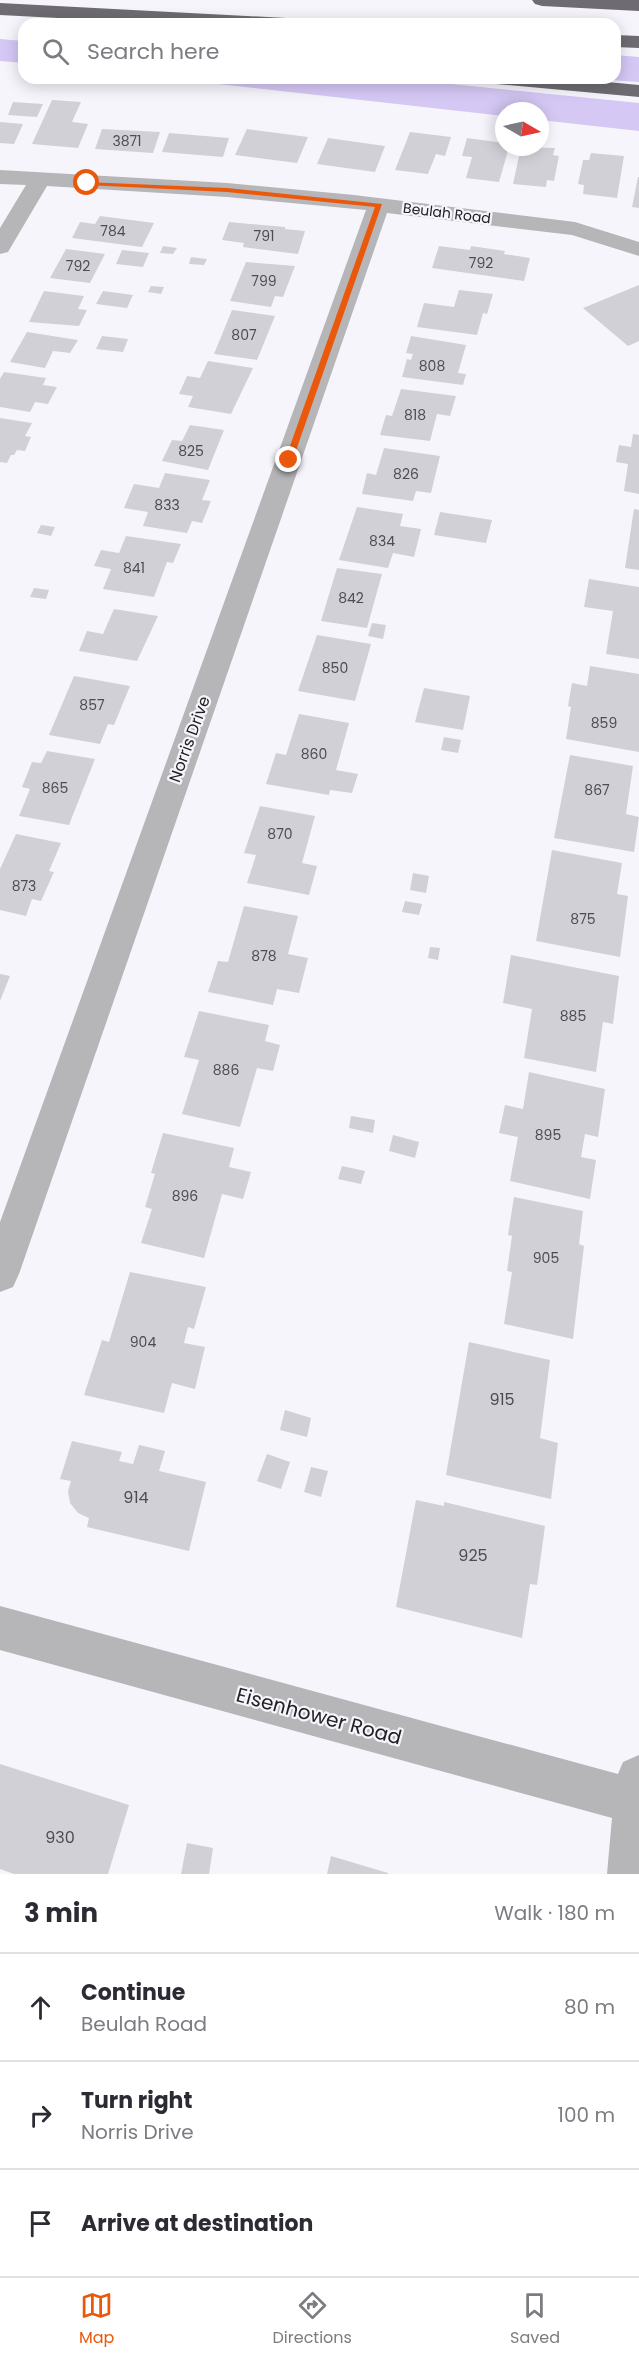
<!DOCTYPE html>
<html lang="en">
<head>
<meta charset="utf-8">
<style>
  body { margin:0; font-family:Poppins,sans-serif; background:#f7f7f7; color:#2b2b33 }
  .compass { position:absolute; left:495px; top:102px; width:54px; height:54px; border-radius:50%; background:#fff; box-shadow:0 3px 15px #0003; rotate:99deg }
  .stop { position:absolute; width:18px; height:18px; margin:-14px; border:4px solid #ea580c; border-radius:50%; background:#fff }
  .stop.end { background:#ea580c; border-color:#fff; box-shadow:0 2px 6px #0008 }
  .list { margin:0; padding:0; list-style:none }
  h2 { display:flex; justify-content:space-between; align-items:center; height:78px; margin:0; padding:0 24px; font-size:26px }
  h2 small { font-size:20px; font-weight:400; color:#7c7c81 }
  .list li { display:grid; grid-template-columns:39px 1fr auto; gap:18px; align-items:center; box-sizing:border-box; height:108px; padding:0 24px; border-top:2px solid #e1e1e2 }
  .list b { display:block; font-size:22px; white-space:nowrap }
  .list p { margin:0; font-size:20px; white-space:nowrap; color:#7c7c81 }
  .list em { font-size:20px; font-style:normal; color:#7c7c81 }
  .icon { flex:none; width:33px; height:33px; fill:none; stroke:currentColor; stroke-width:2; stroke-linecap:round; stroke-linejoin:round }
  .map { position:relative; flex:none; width:639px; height:1874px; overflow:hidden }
  .search { position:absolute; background:#fff; box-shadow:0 3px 15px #0003; left:18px; right:18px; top:18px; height:66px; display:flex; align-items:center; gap:15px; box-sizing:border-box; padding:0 21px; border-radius:18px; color:#7c7c81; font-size:22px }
  .sheet { height:402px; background:#fff }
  nav { display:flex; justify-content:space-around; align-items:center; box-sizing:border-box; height:84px; border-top:2px solid #e1e1e2; background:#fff; font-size:16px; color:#7c7c81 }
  nav a { display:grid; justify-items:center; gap:3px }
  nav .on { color:#ea580c }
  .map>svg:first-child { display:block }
  .green { fill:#d5c8f5 }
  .building { fill:#d1d0d7 }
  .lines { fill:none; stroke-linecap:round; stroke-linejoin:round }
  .street { fill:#b6b5b8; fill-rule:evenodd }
  .highway { fill:#6e6c72; fill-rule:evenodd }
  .route { fill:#ea580c }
  .labels { text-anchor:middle; stroke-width:4.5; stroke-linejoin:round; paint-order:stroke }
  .number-label { font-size:14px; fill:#4d4c50 }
  .far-street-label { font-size:14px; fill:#212023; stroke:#f7f5fc }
  .street-label { font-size:16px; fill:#212023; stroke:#f7f5fc }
  .near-number-label { font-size:16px; fill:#4d4c50 }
  .near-street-label { font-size:20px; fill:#212023; stroke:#f7f5fc }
</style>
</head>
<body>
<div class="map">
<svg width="639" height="1874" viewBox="0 0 639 1874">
  <rect width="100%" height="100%" fill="#f7f5fc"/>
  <path class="green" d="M0,39L24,41V63L0,61Z
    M615,55L639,57V82L580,78H615Z
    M165,78H393L639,103V131L540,120V111H504V116Z"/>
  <path class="building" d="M52,100L81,102L72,122L88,124L78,148L32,144Z
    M13,102L43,104L37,117L8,115Z
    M0,122L23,124L14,144L0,143Z
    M102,129L160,132L153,153L95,149Z
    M247,129L308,137L297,163L235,155Z
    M410,132L451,137L445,156L436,154L428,174L395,170Z
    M169,133L229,138L223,157L162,152Z
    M328,138L385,146L375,172L317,164Z
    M467,138L504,143V147H509L499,182L466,178L472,157L462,156Z
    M521,147L555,148L553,155L559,156L554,181L547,180L546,187L513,184Z
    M591,153L624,156L617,198L583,194L584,185L578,184L583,160H589Z
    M638,177H639V208L632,207Z
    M100,216L154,223L142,247L72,238L80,222L95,224Z
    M229,222L285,227V229L305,231L298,254L243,247L244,243L222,240Z
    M163,246L177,248L173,254L160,253Z
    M439,246L470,250L471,246L505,251L504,254L530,258L524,281L432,268Z
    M66,249L105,254L90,283L50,278Z
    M122,250L149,253L143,267L116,264Z
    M191,257L207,259L204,265L189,264Z
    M246,262L295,266L283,297L275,296L271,307L230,301Z
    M639,285V341L628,346L583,308Z
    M151,286L164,287L161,294L148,292Z
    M459,290L493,294L487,314L483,313L477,335L417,327L424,303L454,307Z
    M44,291L84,296L78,309L87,310L79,326L29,322Z
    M103,291L133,295L127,308L96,304Z
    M232,310L275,316L257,360L214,354Z
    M27,332L78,340L70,353L53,351L45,368L10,362Z
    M102,336L128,339L123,352L96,349Z
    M411,336L466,345L458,373L466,374L463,385L402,377L407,359L411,360L413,354L406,353Z
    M208,361L253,368L231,414L188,407L193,396L179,394L187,376L200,378Z
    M4,372L46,378L43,385L57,387L48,404L35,402L30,412L0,407V379Z
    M401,389L456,396L450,416L437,414L430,441L380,435L386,415L392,416Z
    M0,418L32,423L25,436L31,437L25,451L17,450L14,455H11L7,463L0,462Z
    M190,425L224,430L208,470L162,461L172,440L182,441Z
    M633,434L639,435V494L624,491L628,464L616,462L619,445L631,447Z
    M384,448L440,456L431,493L416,491L413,501L362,494L367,473L376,475Z
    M165,473L210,480L202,500L211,501L202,523L192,521L187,533L143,526L148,512L124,508L134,484L159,488Z
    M357,507L403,514L400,526L421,529L414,557L393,553L388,568L339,560Z
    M634,509L639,510V570L625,568Z
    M440,512L492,520L486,543L434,535Z
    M41,525L55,527L51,536L37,533Z
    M126,536L181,544L173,563L167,562L154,597L103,589L111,569L94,566L101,550L119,553Z
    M337,568L382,574L367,628L321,621Z
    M589,579L639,587V659L606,654L613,611L584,607Z
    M34,588L49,590L46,599L30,597Z
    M114,609L158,616L137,661L79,651L87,631L103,634Z
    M372,623L386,625L383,639L368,636Z
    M317,635L371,644L355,701L298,691Z
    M590,666L639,674V752L566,739L571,707L568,706L572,683L587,686Z
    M74,676L130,686L114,725L108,724L100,744L49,735Z
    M424,688L470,696L463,730L415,722Z
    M299,714L349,723L336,770L358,774L352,793L330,790L329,795L266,784L276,753L286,755Z
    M444,737L461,740L458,753L441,750Z
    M47,751L95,759L69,825L19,816L30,789L22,787L32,762L41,763Z
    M570,755L633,766L626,814L639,817L634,852L554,838Z
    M260,806L315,816L302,863L317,866L309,895L247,883L256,855L244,853Z
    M16,834L61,843L49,871L54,872L41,901L32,899L26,916L0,910V869Z
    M552,850L622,863L617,894L628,896L620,957L536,941Z
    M413,873L429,876L426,893L410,890Z
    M405,901L422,904L419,915L402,912Z
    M244,906L298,916L288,954L308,958L299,993L277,989L273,1005L208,992L218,961L228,962Z
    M430,947L440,948L438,960L428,958Z
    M511,955L619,976L613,1024L603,1022L596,1072L524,1058L532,1009L503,1003Z
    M0,974L10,976L0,1001Z
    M199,1011L269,1025L265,1041L280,1045L273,1071L257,1068L240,1127L182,1114L199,1060L184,1057Z
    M529,1072L605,1089L598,1137L585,1134L581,1157L596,1160L590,1199L510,1181L518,1137L499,1133L505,1105L523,1109Z
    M351,1116L375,1120L373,1133L349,1128Z
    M163,1133L234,1148L229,1167L251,1172L243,1199L222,1194L204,1258L141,1243L152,1209L145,1207L155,1174L151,1173Z
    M393,1135L419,1142L415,1158L389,1151Z
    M342,1166L365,1171L361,1184L338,1179Z
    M514,1197L583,1211L579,1244L584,1246L573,1339L504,1324L512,1272L507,1271L512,1236L508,1235Z
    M130,1272L206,1287L194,1329L188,1327L184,1343L205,1347L195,1389L172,1383L164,1413L84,1395L102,1340L109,1342Z
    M469,1342L550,1360L540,1438L558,1443L551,1499L446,1475Z
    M285,1410L311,1418L307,1437L280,1430Z
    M72,1441L122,1452L119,1461L133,1464L139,1445L165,1451L159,1471L206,1482L189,1551L87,1527L89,1518L78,1513L70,1503L68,1491L71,1481L60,1479Z
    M267,1454L290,1462L281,1489L257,1481Z
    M311,1467L328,1471L321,1497L304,1492Z
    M416,1500L444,1506V1502L545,1526L537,1585L530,1584L522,1638L396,1607Z
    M0,1764L129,1805L108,1874H14L0,1869Z
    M187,1843L213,1848L209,1874H181Z
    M331,1856L388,1873V1874H327Z"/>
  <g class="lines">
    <path class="street" d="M0,170L227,183L354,195L575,222L639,242V256L572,235L387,213L19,1274L13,1287L0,1292V1222L366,210L227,197L47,186L8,252L0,254V228L26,185L0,184Z
      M0,1606L618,1774L623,1762L639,1755V1874H607L612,1818L0,1650Z"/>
    <path class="highway" d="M532,0H639V11L542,6L535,4Z
      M0,3L286,18L293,20L296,24H174L0,15Z
      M615,35L639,36V48L615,47Z
      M486,78H564L639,85V97L496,84L489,82Z"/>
  </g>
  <path class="route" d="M85,182L227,188L382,204L292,462L285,460L375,207L227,192L87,185Z"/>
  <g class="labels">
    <g class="number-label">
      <text x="127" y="146">3871</text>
      <text x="113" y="236">784</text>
      <text x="264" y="241">791</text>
      <text x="481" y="268">792</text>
      <text x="78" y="271">792</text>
      <text x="264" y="286">799</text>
      <text x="244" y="340">807</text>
      <text x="432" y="371">808</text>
      <text x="415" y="420">818</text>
      <text x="191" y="456">825</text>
      <text x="406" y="479">826</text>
      <text x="167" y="510">833</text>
      <text x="382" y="546">834</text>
      <text x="134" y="573">841</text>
      <text x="351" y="603">842</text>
      <text x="335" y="673">850</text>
      <text x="92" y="710">857</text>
      <text x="604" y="728">859</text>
      <text x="314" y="759">860</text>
      <text x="55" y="793">865</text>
      <text x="597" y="795">867</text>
      <text x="280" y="839">870</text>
      <text x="24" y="891">873</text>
      <text x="583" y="924">875</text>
      <text x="264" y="961">878</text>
      <text x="573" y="1021">885</text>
      <text x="226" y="1075">886</text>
      <text x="548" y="1140">895</text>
      <text x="185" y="1201">896</text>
      <text x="546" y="1263">905</text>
      <text x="143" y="1347">904</text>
    </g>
    <g class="far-street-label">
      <text transform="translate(447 213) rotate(7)" y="5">Beulah Road</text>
    </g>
    <g class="street-label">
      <text transform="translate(189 739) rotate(-70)" y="6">Norris Drive</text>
    </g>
    <g class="near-number-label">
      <text x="502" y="1405">915</text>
      <text x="136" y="1503">914</text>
      <text x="473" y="1561">925</text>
      <text x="60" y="1843">930</text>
    </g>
    <g class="near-street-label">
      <text transform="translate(319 1716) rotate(15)" y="7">Eisenhower Road</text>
    </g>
  </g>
</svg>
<svg class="compass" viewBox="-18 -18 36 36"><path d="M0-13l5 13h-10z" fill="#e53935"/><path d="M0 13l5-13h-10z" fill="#7c7c81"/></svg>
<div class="stop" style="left:87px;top:183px"></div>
<div class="stop end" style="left:289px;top:460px"></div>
<div class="search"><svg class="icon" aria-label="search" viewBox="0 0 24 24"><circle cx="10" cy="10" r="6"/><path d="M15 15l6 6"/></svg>Search here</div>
</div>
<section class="sheet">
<h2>3 min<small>Walk · 180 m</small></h2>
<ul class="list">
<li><svg class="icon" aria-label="ahead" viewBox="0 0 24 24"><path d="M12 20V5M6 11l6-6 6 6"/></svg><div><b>Continue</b><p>Beulah Road</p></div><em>80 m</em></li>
<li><svg class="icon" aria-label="right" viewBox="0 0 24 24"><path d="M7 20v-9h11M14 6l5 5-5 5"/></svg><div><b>Turn right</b><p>Norris Drive</p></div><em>100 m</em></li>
<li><svg class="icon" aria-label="arrive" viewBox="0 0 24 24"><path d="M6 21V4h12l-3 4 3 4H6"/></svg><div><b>Arrive at destination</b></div></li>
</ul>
</section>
<nav>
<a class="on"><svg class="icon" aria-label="map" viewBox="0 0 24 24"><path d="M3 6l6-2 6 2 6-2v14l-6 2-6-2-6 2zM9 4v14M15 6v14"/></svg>Map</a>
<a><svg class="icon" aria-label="directions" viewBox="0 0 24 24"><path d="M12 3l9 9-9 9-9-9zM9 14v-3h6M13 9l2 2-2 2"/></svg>Directions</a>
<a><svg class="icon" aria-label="saved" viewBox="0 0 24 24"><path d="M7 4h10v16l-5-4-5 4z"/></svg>Saved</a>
</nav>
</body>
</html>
